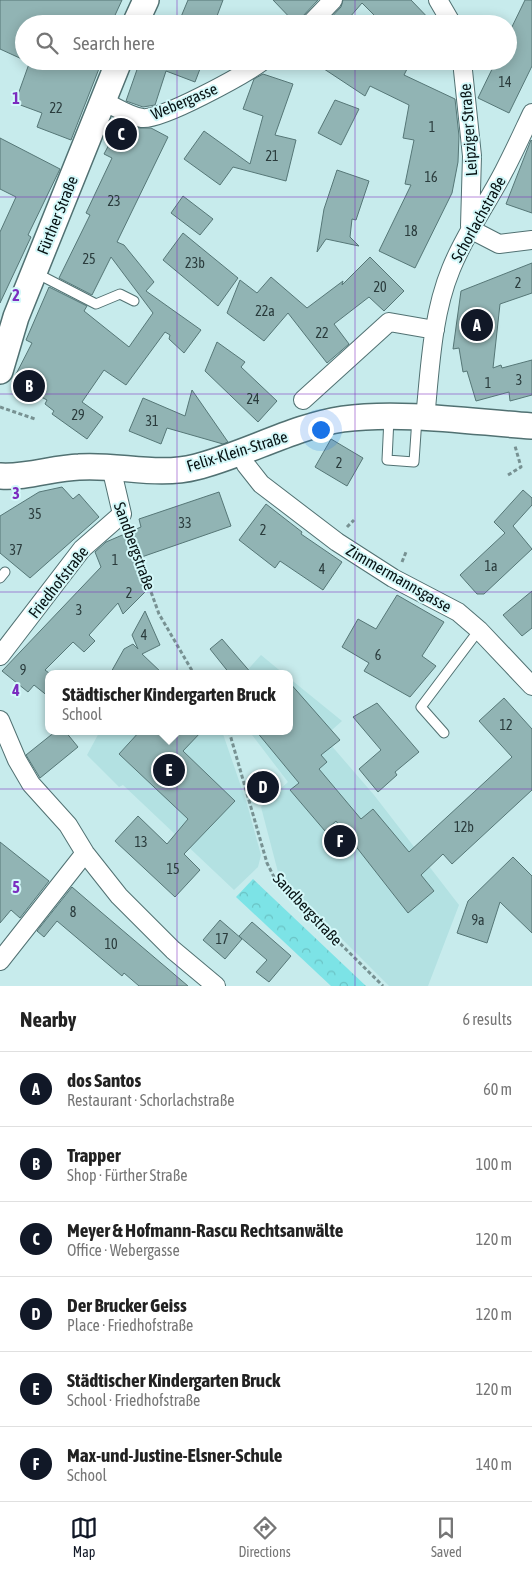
<!DOCTYPE html>
<html lang="en">
<head>
<meta charset="utf-8">
<style>
  body { margin:0; font-family:"Asap Condensed",sans-serif; background:#f2f2f2; color:#222 }
  .you { position:absolute; left:320px; top:429px; width:18px; height:18px; margin:-12px; border:4px solid #fff; border-radius:50%; background:#1a73e8; box-shadow:0 0 0 8px #1a73e833 }
  .badge { display:grid; place-items:center; width:32px; height:32px; border-radius:50%; background:#111827; color:#fff; font-size:16px; font-weight:700 }
  .pin { position:absolute; translate:-50% -50%; border:2px solid #fff; box-shadow:0 1px 5px #0006 }
  .popup { position:absolute; left:45px; top:670px; width:248px; height:65px; box-sizing:border-box; display:grid; place-content:center; border-radius:10px; background:#fff; filter:drop-shadow(0 1px 4px #0005); font-size:16px; white-space:nowrap; color:#767676 }
  .popup b { font-size:19px; color:#222 }
  .popup::after { content:''; position:absolute; left:50%; top:100%; margin-left:-10px; border:10px solid transparent; border-top-color:#fff }
  .list { margin:0; padding:0; list-style:none }
  h2 { display:flex; justify-content:space-between; align-items:center; height:65px; margin:0; padding:0 20px; font-size:21px }
  h2 small { font-size:16px; font-weight:400; color:#767676 }
  .list li { display:grid; grid-template-columns:32px 1fr auto; gap:15px; align-items:center; box-sizing:border-box; height:75px; padding:0 20px; border-top:1px solid #e0e0e0 }
  .list b { display:block; font-size:19px; white-space:nowrap }
  .list p { margin:0; font-size:16px; white-space:nowrap; color:#767676 }
  .list em { font-size:16px; font-style:normal; color:#767676 }
  .icon { flex:none; width:28px; height:28px; fill:none; stroke:currentColor; stroke-width:2; stroke-linecap:round; stroke-linejoin:round }
  .map { position:relative; flex:none; width:532px; height:986px; overflow:hidden }
  .search { position:absolute; background:#fff; box-shadow:0 2px 12px #0003; left:15px; right:15px; top:15px; height:55px; display:flex; align-items:center; gap:12px; box-sizing:border-box; padding:0 18px; border-radius:28px; color:#767676; font-size:19px }
  .sheet { height:515px; background:#fff }
  nav { display:flex; justify-content:space-around; align-items:center; box-sizing:border-box; height:70px; border-top:1px solid #e0e0e0; background:#fff; font-size:14px; color:#767676 }
  nav a { display:grid; justify-items:center; gap:2px }
  nav .on { color:#111827 }
  .map>svg:first-child { display:block }
  .built { fill:#b3e1e2 }
  .park { fill:url(#park-crowns) }
  .building { fill:#91b4b4; stroke:#567777 }
  .lines { fill:none; stroke-linecap:round; stroke-linejoin:round }
  .lane-casing { stroke:#517172; stroke-width:11 }
  .street-casing { stroke:#517172; stroke-width:20 }
  .secondary-casing { stroke:#517172; stroke-width:28 }
  .path { stroke:#779192; stroke-width:3; stroke-dasharray:4 2.5; stroke-linecap:butt }
  .lane { stroke:#fff; stroke-width:9 }
  .street { stroke:#fff; stroke-width:18 }
  .secondary { stroke:#fff; stroke-width:25 }
  .grid { fill:none; stroke:#7b2cbf; stroke-width:1; stroke-opacity:0.55 }
  .labels { text-anchor:middle; stroke-width:4; stroke-linejoin:round; paint-order:stroke }
  .number-label { font-size:14px; fill:#2a3b3c }
  .street-label { font-size:16px; fill:#071314; stroke:#d4f8f9 }
  .grid-label { font-size:16px; text-anchor:middle; font-weight:bold; fill:#7b2cbf; stroke:#d4f8f9; stroke-width:4; stroke-linejoin:round; paint-order:stroke }
</style>
</head>
<body>
<div class="map">
<svg width="532" height="986" viewBox="0 0 532 986">
  <defs>
    <pattern id="park-crowns" width="20" height="18" patternUnits="userSpaceOnUse" patternTransform="scale(1.25)"><rect width="20" height="18" fill="#7ce3e6"/><path d="M2 6a3 3 0 1 1 6 0M12 15a3 3 0 1 1 6 0" fill="none" stroke="#6ac2c4"/></pattern>
  </defs>
  <rect width="100%" height="100%" fill="#c7ebec"/>
  <path class="built" d="M261,655L284,674H244Z
    M289,678L342,721L324,737L374,795L459,905L428,986H389L279,876L261,807L288,782L249,731H289Z
    M100,731H222L247,804L261,855L258,867L234,890L123,785L119,787L87,755Z"/>
  <path class="park" d="M253,879L366,986H331L236,897Z"/>
  <path class="building" d="M0,0H122L111,24H24V60L0,49Z
    M188,0H223L214,24H178Z
    M273,0H318L302,17L300,24H296Z
    M343,0H411L434,24H383L362,3L344,24H325L341,7Z
    M525,0H532V66L509,113L478,98L496,61H508V35Z
    M30,61H102L71,140L37,127L42,113L15,103Z
    M140,61H203L195,82L166,71L155,105L143,107L126,101Z
    M312,61H411L404,75L455,99L459,136L458,162L452,193L415,268L379,251L411,185L405,184L414,140L403,138L409,105L370,86L365,96Z
    M263,74L293,84L275,135L296,140L286,181L233,167L220,185L184,159L204,131L250,164L263,116L243,109L254,79Z
    M335,100L359,109L341,145L318,133Z
    M121,122L140,128H151L168,137L117,242L124,245L154,282L146,291L201,330L184,353L169,339L170,335L165,332L126,385L104,370L82,402L103,417L87,439L52,414L54,411L45,404L47,400L12,382L32,343L26,340L49,287L87,306L84,311L129,347L153,313L111,257L92,295L59,278L90,215L86,213L112,158L104,154Z
    M0,138L60,169L28,235L31,237L0,303V232L16,197L0,189Z
    M531,140L532,141V213L506,204Z
    M337,170L369,181L356,220L352,219L350,237L359,246L326,239L317,252L324,209Z
    M183,196L213,219L200,235L171,213Z
    M183,233L238,278L218,306L163,260Z
    M370,257L404,291L384,311L369,297L334,324L349,344L327,363L288,313L264,341L227,313L240,280L257,293L271,277L307,308L343,281L342,285Z
    M532,263V293L500,304L493,368L501,365L502,368L532,360V395L510,401L509,392L476,401L467,371L463,372L459,348L453,349L461,291Z
    M217,342L245,362L241,367L277,401L258,422L205,371Z
    M192,390L228,442L223,444L167,428L161,444L129,431L143,398L185,416Z
    M331,439L363,458L347,486L315,467Z
    M62,487L73,499L79,494L99,517L30,578L0,553V516L39,492Z
    M523,490L532,498V505L513,526L532,549L484,594H477L460,575L505,533L494,522Z
    M219,492L231,526L133,560L145,592L123,614L118,603L89,635L95,641L84,652L73,642L45,670L49,673V697L34,685L28,692L2,671L101,567L95,552L106,542L141,527L139,519Z
    M266,504L302,532L301,534L342,562L323,590L280,561L275,568L239,540Z
    M532,591V628L522,636L503,615Z
    M397,595L444,622L422,656L436,666L410,697L364,671L369,663L342,647L358,619L376,629Z
    M145,611L160,645L142,654L163,674H110L124,649L133,644L138,649L132,635Z
    M222,639L252,674H230L210,649Z
    M289,682L340,740L321,755L327,762L319,769L361,819L373,809L409,852L512,757L479,721L504,698L532,729V790L452,864L443,854L421,875L434,891L408,913L336,821L325,831L290,790L299,783L256,731H289Z
    M377,703L419,752L395,772L397,775L378,792L359,769L381,750L353,717Z
    M56,731H65L78,747L40,778L26,755Z
    M140,731H202L183,751L235,801L184,854L200,870L175,897L115,841L138,816L167,844L188,819L119,754Z
    M0,842L49,881L20,918L11,910L0,923Z
    M513,857L532,876V933L500,902L487,943L457,933L468,901Z
    M72,887L101,912L188,986H139L124,973L122,976L57,921L44,937L37,931Z
    M220,920L242,939L225,959L203,940Z
    M252,922L291,956L269,982L256,972L267,960L239,936Z"/>
  <g class="lines">
    <defs>
      <path id="lane" d="M34,272L96,304L120,294L134,301
        M389,418L387,460L414,462L417,418
        M0,578L5,572
        M444,733L421,707L479,630"/>
      <path id="street" d="M438,0L452,24
        M310,24L333,0
        M462,61L472,156L470,226
        M103,101C114,106 129,116 142,118C161,121 245,74 263,61
        M470,229L499,244L532,240
        M303,400L389,322L435,330
        M425,419C430,369 432,315 451,269C465,234 487,204 504,171C514,152 523,132 532,113
        M241,454L246,465L261,484L337,542L393,578L458,612L479,630L532,686
        M0,656L82,549L122,514L111,467
        M0,720L17,760L31,784L68,825L85,853L119,896L173,950L216,986
        M0,961L85,853"/>
      <path id="secondary" d="M135,24L146,0
        M0,371L16,317L119,61
        M0,476C26,478 53,468 79,467C117,464 158,477 196,467C244,455 295,426 343,419C401,411 473,422 532,426"/>
    </defs>
    <use href="#lane" class="lane-casing"/>
    <use href="#street" class="street-casing"/>
    <use href="#secondary" class="secondary-casing"/>
    <path class="path" d="M0,407L35,419
      M508,475L521,467L515,446
      M347,527L354,520
      M129,531L159,614L194,674
      M402,562L406,552
      M229,731L267,863L275,879L383,986"/>
    <use href="#lane" class="lane"/>
    <use href="#street" class="street"/>
    <use href="#secondary" class="secondary"/>
  </g>
  <path class="grid" d="M177,0V24M355,0V24M177,61V986M355,61V986M0,197H532M0,394H532M0,592H532M0,789H532"/>
  <g class="labels">
    <g class="number-label">
      <text x="505" y="87">14</text>
      <text x="56" y="113">22</text>
      <text x="432" y="132">1</text>
      <text x="272" y="161">21</text>
      <text x="431" y="182">16</text>
      <text x="114" y="206">23</text>
      <text x="411" y="236">18</text>
      <text x="89" y="264">25</text>
      <text x="195" y="268">23b</text>
      <text x="518" y="288">2</text>
      <text x="380" y="292">20</text>
      <text x="265" y="316">22a</text>
      <text x="322" y="338">22</text>
      <text x="519" y="385">3</text>
      <text x="488" y="388">1</text>
      <text x="253" y="404">24</text>
      <text x="78" y="420">29</text>
      <text x="152" y="426">31</text>
      <text x="339" y="468">2</text>
      <text x="35" y="519">35</text>
      <text x="185" y="528">33</text>
      <text x="263" y="535">2</text>
      <text x="16" y="555">37</text>
      <text x="115" y="565">1</text>
      <text x="491" y="571">1a</text>
      <text x="322" y="574">4</text>
      <text x="129" y="598">2</text>
      <text x="79" y="615">3</text>
      <text x="144" y="640">4</text>
      <text x="378" y="660">6</text>
      <text x="23" y="675">9</text>
      <text x="506" y="730">12</text>
      <text x="464" y="832">12b</text>
      <text x="141" y="847">13</text>
      <text x="173" y="874">15</text>
      <text x="73" y="917">8</text>
      <text x="478" y="925">9a</text>
      <text x="222" y="944">17</text>
      <text x="111" y="949">10</text>
    </g>
    <g class="street-label">
      <text transform="translate(184 101) rotate(-23)" y="6">Webergasse</text>
      <text transform="translate(468 130) rotate(-94)" y="6">Leipziger Straße</text>
      <text transform="translate(57 215) rotate(-68)" y="6">Fürther Straße</text>
      <text transform="translate(478 219) rotate(-61)" y="6">Schorlachstraße</text>
      <text transform="translate(237 451) rotate(-17)" y="6">Felix-Klein-Straße</text>
      <text transform="translate(135 546) rotate(70)" y="6">Sandbergstraße</text>
      <text transform="translate(399 578) rotate(30)" y="6">Zimmermannsgasse</text>
      <text transform="translate(58 582) rotate(-52)" y="6">Friedhofstraße</text>
      <text transform="translate(308 909) rotate(47)" y="6">Sandbergstraße</text>
    </g>
  </g>
  <g class="grid-label">
    <text x="16" y="104">1</text>
    <text x="16" y="301">2</text>
    <text x="16" y="499">3</text>
    <text x="16" y="696">4</text>
    <text x="16" y="893">5</text>
  </g>
</svg>
<div class="you"></div>
<div class="pin badge" style="left:477px;top:325px">A</div>
<div class="pin badge" style="left:29px;top:386px">B</div>
<div class="pin badge" style="left:121px;top:134px">C</div>
<div class="pin badge" style="left:263px;top:787px">D</div>
<div class="pin badge" style="left:169px;top:770px">E</div>
<div class="popup"><b>Städtischer Kindergarten Bruck</b>School</div>
<div class="pin badge" style="left:340px;top:841px">F</div>
<div class="search"><svg class="icon" aria-label="search" viewBox="0 0 24 24"><circle cx="10" cy="10" r="6"/><path d="M15 15l6 6"/></svg>Search here</div>
</div>
<section class="sheet">
<h2>Nearby<small>6 results</small></h2>
<ul class="list">
<li><span class="badge">A</span><div><b>dos Santos</b><p>Restaurant · Schorlachstraße</p></div><em>60 m</em></li>
<li><span class="badge">B</span><div><b>Trapper</b><p>Shop · Fürther Straße</p></div><em>100 m</em></li>
<li><span class="badge">C</span><div><b>Meyer &amp; Hofmann-Rascu Rechtsanwälte</b><p>Office · Webergasse</p></div><em>120 m</em></li>
<li><span class="badge">D</span><div><b>Der Brucker Geiss</b><p>Place · Friedhofstraße</p></div><em>120 m</em></li>
<li><span class="badge">E</span><div><b>Städtischer Kindergarten Bruck</b><p>School · Friedhofstraße</p></div><em>120 m</em></li>
<li><span class="badge">F</span><div><b>Max-und-Justine-Elsner-Schule</b><p>School</p></div><em>140 m</em></li>
</ul>
</section>
<nav>
<a class="on"><svg class="icon" aria-label="map" viewBox="0 0 24 24"><path d="M3 6l6-2 6 2 6-2v14l-6 2-6-2-6 2zM9 4v14M15 6v14"/></svg>Map</a>
<a><svg class="icon" aria-label="directions" viewBox="0 0 24 24"><path d="M12 3l9 9-9 9-9-9zM9 14v-3h6M13 9l2 2-2 2"/></svg>Directions</a>
<a><svg class="icon" aria-label="saved" viewBox="0 0 24 24"><path d="M7 4h10v16l-5-4-5 4z"/></svg>Saved</a>
</nav>
</body>
</html>
